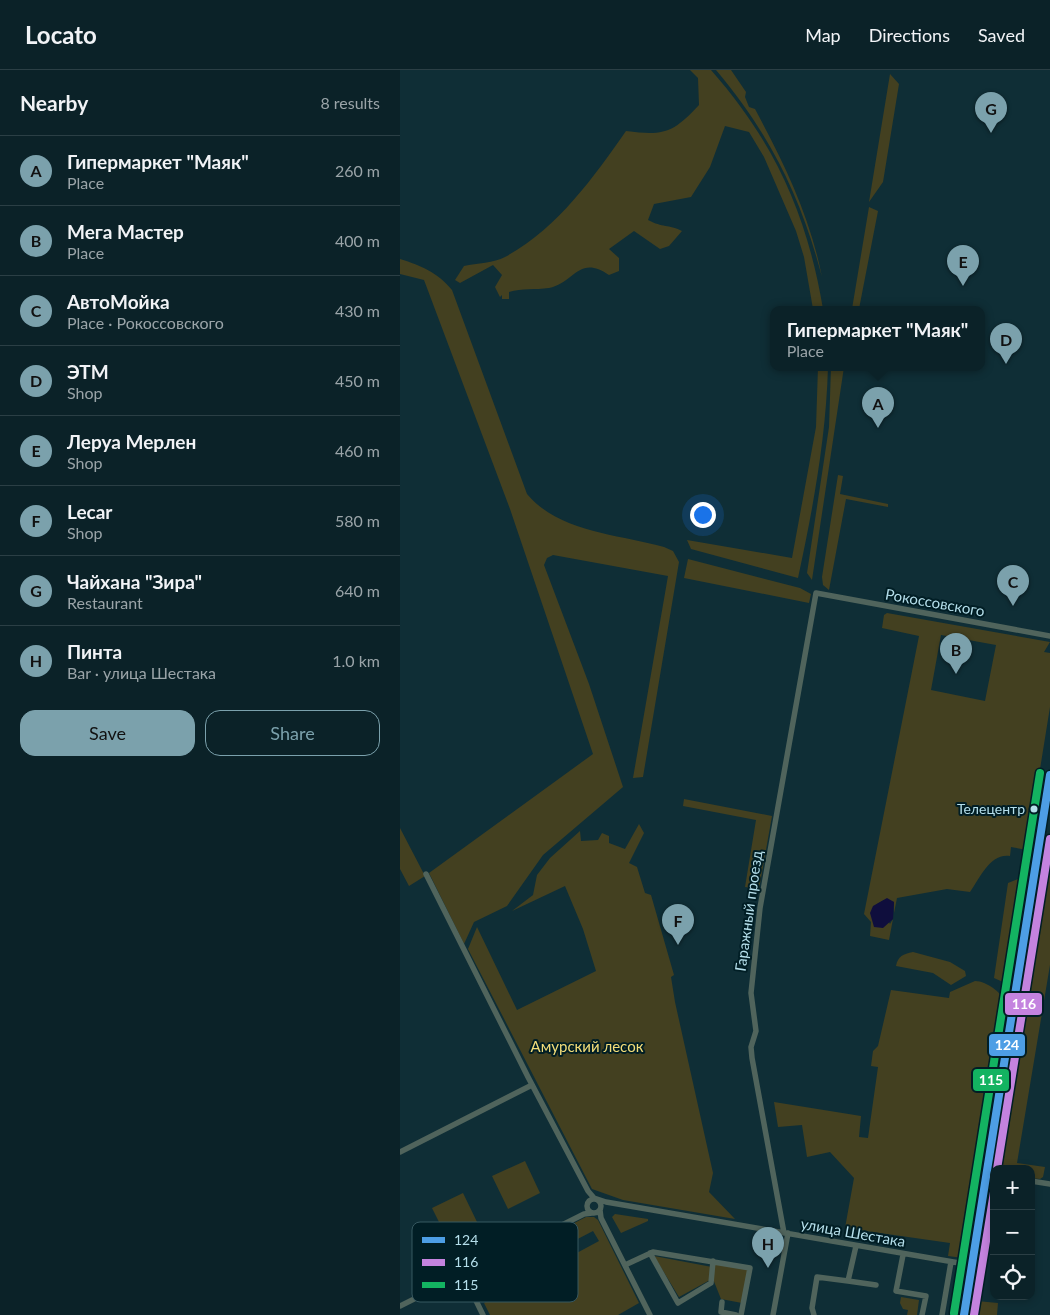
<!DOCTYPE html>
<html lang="en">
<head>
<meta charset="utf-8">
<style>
  body { margin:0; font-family:Lato,sans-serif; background:#192f34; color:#f1f3f6 }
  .controls { position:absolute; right:15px; bottom:15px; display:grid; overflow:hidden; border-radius:10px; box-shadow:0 2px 8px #0003 }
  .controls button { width:45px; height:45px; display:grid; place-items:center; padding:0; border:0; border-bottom:1px solid #2b3f45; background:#0b2228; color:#f1f3f6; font:25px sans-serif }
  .you { position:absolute; left:302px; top:444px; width:18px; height:18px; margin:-12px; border:4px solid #fff; border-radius:50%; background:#1a73e8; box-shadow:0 0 0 8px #1a73e833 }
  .badge { display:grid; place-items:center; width:32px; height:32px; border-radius:50%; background:#7ba1ac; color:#111; font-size:16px; font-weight:700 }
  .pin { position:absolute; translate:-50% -41px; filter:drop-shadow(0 1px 2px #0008) }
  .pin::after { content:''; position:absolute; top:26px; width:18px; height:15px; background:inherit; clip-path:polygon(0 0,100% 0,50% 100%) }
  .popup { position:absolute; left:370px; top:236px; width:215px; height:65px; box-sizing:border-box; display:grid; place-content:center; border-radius:10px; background:#0b2228; filter:drop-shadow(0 1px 4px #0005); font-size:16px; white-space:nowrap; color:#9aa4a8 }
  .popup b { font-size:19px; color:#f1f3f6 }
  .popup::after { content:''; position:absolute; left:50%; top:100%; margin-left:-10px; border:10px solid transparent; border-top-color:#0b2228 }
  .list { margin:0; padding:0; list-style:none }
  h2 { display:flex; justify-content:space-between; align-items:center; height:65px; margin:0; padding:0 20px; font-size:21px }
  h2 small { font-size:16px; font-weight:400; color:#9aa4a8 }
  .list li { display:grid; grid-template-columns:32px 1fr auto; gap:15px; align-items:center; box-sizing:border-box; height:70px; padding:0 20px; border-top:1px solid #2b3f45 }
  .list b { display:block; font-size:19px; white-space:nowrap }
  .list p { margin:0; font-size:16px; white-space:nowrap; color:#9aa4a8 }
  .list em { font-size:16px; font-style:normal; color:#9aa4a8 }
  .actions { display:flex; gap:10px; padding:15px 20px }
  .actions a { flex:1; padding:11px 0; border:1px solid #7ba1ac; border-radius:15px; text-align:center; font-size:18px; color:#7ba1ac }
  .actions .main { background:#7ba1ac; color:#111 }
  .icon { flex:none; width:28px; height:28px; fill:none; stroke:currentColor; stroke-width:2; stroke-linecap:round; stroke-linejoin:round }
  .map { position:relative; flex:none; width:650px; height:1245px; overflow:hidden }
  header { display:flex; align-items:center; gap:30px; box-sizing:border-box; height:70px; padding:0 25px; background:#0b2228; border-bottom:1px solid #2b3f45 }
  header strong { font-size:24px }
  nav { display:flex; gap:28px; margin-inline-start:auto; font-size:18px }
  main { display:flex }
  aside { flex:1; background:#0b2228 }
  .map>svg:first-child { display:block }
  .green { fill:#434020; fill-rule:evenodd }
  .water { fill:#0f0e3d }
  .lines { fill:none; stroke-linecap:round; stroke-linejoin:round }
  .minor { stroke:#50645c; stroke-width:5.5 }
  .highway { stroke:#4a6761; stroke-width:9 }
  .bus-1-casing { stroke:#011e25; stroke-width:11 }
  .bus-2-casing { stroke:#011e25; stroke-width:11 }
  .bus-3-casing { stroke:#011e25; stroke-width:11 }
  .bus-1 { stroke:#4d9ee5; stroke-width:8 }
  .bus-2 { stroke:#c483df; stroke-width:8 }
  .bus-3 { stroke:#13b361; stroke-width:8 }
  .bus-dot { fill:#b5dfeb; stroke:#011e25; stroke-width:2 }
  .labels { text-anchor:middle; stroke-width:4; stroke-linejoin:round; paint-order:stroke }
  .bus-label { font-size:14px; fill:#b5dfeb; stroke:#011e25; text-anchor:end }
  .street-label { font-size:15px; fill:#b5dfeb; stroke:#011e25 }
  .park-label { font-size:15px; fill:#f3dd79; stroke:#011e25 }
  .key { fill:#011e25; stroke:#375860; stroke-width:1 }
  .key-label { font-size:14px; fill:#b5dfeb }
  .line-badge { stroke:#011e25; stroke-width:2 }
  .badge-label { font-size:14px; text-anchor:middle; font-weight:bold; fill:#fff }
</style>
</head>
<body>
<header>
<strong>Locato</strong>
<nav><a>Map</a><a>Directions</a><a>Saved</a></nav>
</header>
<main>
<aside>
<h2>Nearby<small>8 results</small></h2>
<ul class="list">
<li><span class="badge">A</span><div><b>Гипермаркет &quot;Маяк&quot;</b><p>Place</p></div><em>260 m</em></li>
<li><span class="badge">B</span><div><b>Мега Мастер</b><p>Place</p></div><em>400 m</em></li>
<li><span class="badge">C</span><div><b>АвтоМойка</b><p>Place · Рокоссовского</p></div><em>430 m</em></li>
<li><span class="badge">D</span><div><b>ЭТМ</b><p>Shop</p></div><em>450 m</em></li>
<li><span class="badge">E</span><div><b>Леруа Мерлен</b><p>Shop</p></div><em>460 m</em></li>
<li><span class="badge">F</span><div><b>Lecar</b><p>Shop</p></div><em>580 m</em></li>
<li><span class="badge">G</span><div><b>Чайхана &quot;Зира&quot;</b><p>Restaurant</p></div><em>640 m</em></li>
<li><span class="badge">H</span><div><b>Пинта</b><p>Bar · улица Шестака</p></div><em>1.0 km</em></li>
</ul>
<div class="actions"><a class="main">Save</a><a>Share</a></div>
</aside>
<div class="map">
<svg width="650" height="1245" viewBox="0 0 650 1245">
  <rect width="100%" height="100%" fill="#0f2e36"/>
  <path class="green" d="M290,0H311C375,73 407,144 423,239H413L404,187L396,161L364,87L349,62L325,56L310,97L291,127L254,134L248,150C263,158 268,154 282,161L269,176L260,179L234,161L209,179L219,188V201L209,205C179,184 174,213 149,218C135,220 122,218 109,222V229H102V225L100,227L95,217L102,205L93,195L60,213L55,210L64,196C77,193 94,193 105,187C157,159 193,108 226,61C264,66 273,63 299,35L298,8Z
    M316,0H331L346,22L345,27L349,37L355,39C384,93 410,146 422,207C401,127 370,64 316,0Z
    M490,4L499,14L483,112L469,132Z
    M469,137L478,141L459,239H452Z
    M0,189C22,196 37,202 52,220L127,424C160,463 218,464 264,477L273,481L279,492L243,707L233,708L268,506L153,485L147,488L144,495L189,614L223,717L143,785L107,836L74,852L64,874L29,803L193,684L110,439L24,210L0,204Z
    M418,297H428C426,369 413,438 398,508L291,479L287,470L392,488L416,357Z
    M431,297H444L412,510L407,503L429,357Z
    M438,405L443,406L440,424L488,434V437L446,429L429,520L423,515L422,507Z
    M288,489L400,518L411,524L409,533L284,508Z
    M487,543L650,572L644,582L650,583V637L627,780L611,777L610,786C590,783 580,808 570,822L547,819L497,828L494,843V832L484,830L477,834L490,854L493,849L489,870L470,866L471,852L464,844L519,566L482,558L484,545ZM541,565L596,575L585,631L531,620Z
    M284,729L372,746L359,819L345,817L356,750L283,736Z
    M239,754L244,763L229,793L237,797L245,823L251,825L274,905L271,907L275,932L313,1103L309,1122L335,1149L223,1130L192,1119L68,879L77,857L117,940L196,901L183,859L165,816L112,841L133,825L137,805L150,788L180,761L181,771L198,770L202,763L209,766V773L225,779Z
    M0,758L25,806L9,816L0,799Z
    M650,791V895L617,1093L645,1097L643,1107L640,1109L631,1108V1099L594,1100L593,1098L638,820L645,819Z
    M618,809L622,813L607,909L603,912L594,908L608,813Z
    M513,882L550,892L565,901L566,906L551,915L533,903L496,896C498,886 503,884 513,882Z
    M575,911C587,911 604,924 607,936L563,1188L548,1186L550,1173L445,1158L454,1108L430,1082L407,1087L402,1055L378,1057L374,1032L461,1046L459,1067L468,1068L478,997L471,996L473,981L478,976L491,920L549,928L550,922Z
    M125,1091L140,1123L108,1139L92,1106Z
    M594,1110V1145L592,1149L586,1143L590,1113Z
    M63,1123L78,1154L48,1170L32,1138Z
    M215,1144L248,1149V1151L221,1163L212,1147Z
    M186,1147H194L198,1150L239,1233L218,1245H90L84,1233L199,1171L193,1161L78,1221L70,1208L72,1205Z
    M254,1186L312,1197L310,1210L279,1227Z
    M315,1193L349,1199L342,1233L321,1229L313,1209Z
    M577,1207L584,1208L581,1224L575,1227L572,1224L575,1208Z
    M501,1227L519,1230L517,1245H507L508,1240L503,1239L500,1233Z
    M577,1231L598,1233L597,1245H574Z"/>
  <path class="water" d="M487,828L494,832L493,849L483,858L474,857L470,843L473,836Z"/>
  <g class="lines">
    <path class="minor" d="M638,781L650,782
      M26,804L128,1007L188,1121L194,1128L206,1132L571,1195
      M0,1082L132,1015
      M631,1111L650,1114
      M187 1136a7 7 0 1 1 14 0a7 7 0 1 1-14 0Z
      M200,1140L201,1148L250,1245
      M384,1163L352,988L351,977L356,961L351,923L360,838L416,523L650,566
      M250,1183L278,1233L311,1213L313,1191
      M503,1185L496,1221L526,1226L522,1245
      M225,1195L253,1182L350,1198L341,1245
      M63,1204L83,1245
      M448,1211L476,1215
      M322,1232L321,1242L336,1245
      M0,1236L184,1144L192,1143
      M373,1245L388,1163
      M414,1245L412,1238L417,1207L448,1211L456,1176
      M542,1245L551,1192"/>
    <path class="highway" d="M564,1245L650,705"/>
    <defs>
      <path id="bus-1" d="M564,1245L650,705"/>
      <path id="bus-2" d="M597,1099L650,769
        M574,1245L594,1122"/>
      <path id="bus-3" d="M554,1243L640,703"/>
    </defs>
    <use href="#bus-1" class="bus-1-casing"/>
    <use href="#bus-2" class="bus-2-casing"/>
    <use href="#bus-3" class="bus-3-casing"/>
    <use href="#bus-1" class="bus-1"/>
    <use href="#bus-2" class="bus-2"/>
    <use href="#bus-3" class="bus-3"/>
  </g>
  <circle class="bus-dot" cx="634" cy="739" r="4.5"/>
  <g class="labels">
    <g class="bus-label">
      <text x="625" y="744">Телецентр</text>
    </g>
    <g class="street-label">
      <text transform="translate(535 533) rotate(10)" y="5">Рокоссовского</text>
      <text transform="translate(349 841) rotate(-82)" y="5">Гаражный проезд</text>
      <text transform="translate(453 1163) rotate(10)" y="5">улица Шестака</text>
    </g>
    <g class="park-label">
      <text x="187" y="982">Амурский лесок</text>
    </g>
  </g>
  <rect x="12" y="1152" width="166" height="80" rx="8" class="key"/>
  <rect x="22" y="1167" width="23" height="6" fill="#4d9ee5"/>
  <rect x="22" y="1189" width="23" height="7" fill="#c483df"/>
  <rect x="22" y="1212" width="23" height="6" fill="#13b361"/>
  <g class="key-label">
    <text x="54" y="1175">124</text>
    <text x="54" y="1197">116</text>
    <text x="54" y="1220">115</text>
  </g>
  <g class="line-badge">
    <rect x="604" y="922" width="39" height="24" rx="5" fill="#c483df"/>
    <rect x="588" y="963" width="38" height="24" rx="5" fill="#4d9ee5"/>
    <rect x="572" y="998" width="38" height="24" rx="5" fill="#13b361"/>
  </g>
  <g class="badge-label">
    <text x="624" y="939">116</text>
    <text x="607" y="980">124</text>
    <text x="591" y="1015">115</text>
  </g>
</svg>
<div class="controls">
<button>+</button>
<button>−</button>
<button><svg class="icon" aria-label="locate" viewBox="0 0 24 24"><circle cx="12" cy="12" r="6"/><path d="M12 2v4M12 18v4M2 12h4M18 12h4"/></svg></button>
</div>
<div class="you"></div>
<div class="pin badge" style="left:478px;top:358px">A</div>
<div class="popup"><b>Гипермаркет &quot;Маяк&quot;</b>Place</div>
<div class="pin badge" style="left:556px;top:604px">B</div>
<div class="pin badge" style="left:613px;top:536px">C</div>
<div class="pin badge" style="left:606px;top:294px">D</div>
<div class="pin badge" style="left:563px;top:216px">E</div>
<div class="pin badge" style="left:278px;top:875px">F</div>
<div class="pin badge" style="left:591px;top:63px">G</div>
<div class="pin badge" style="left:368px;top:1198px">H</div>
</div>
</main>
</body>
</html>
